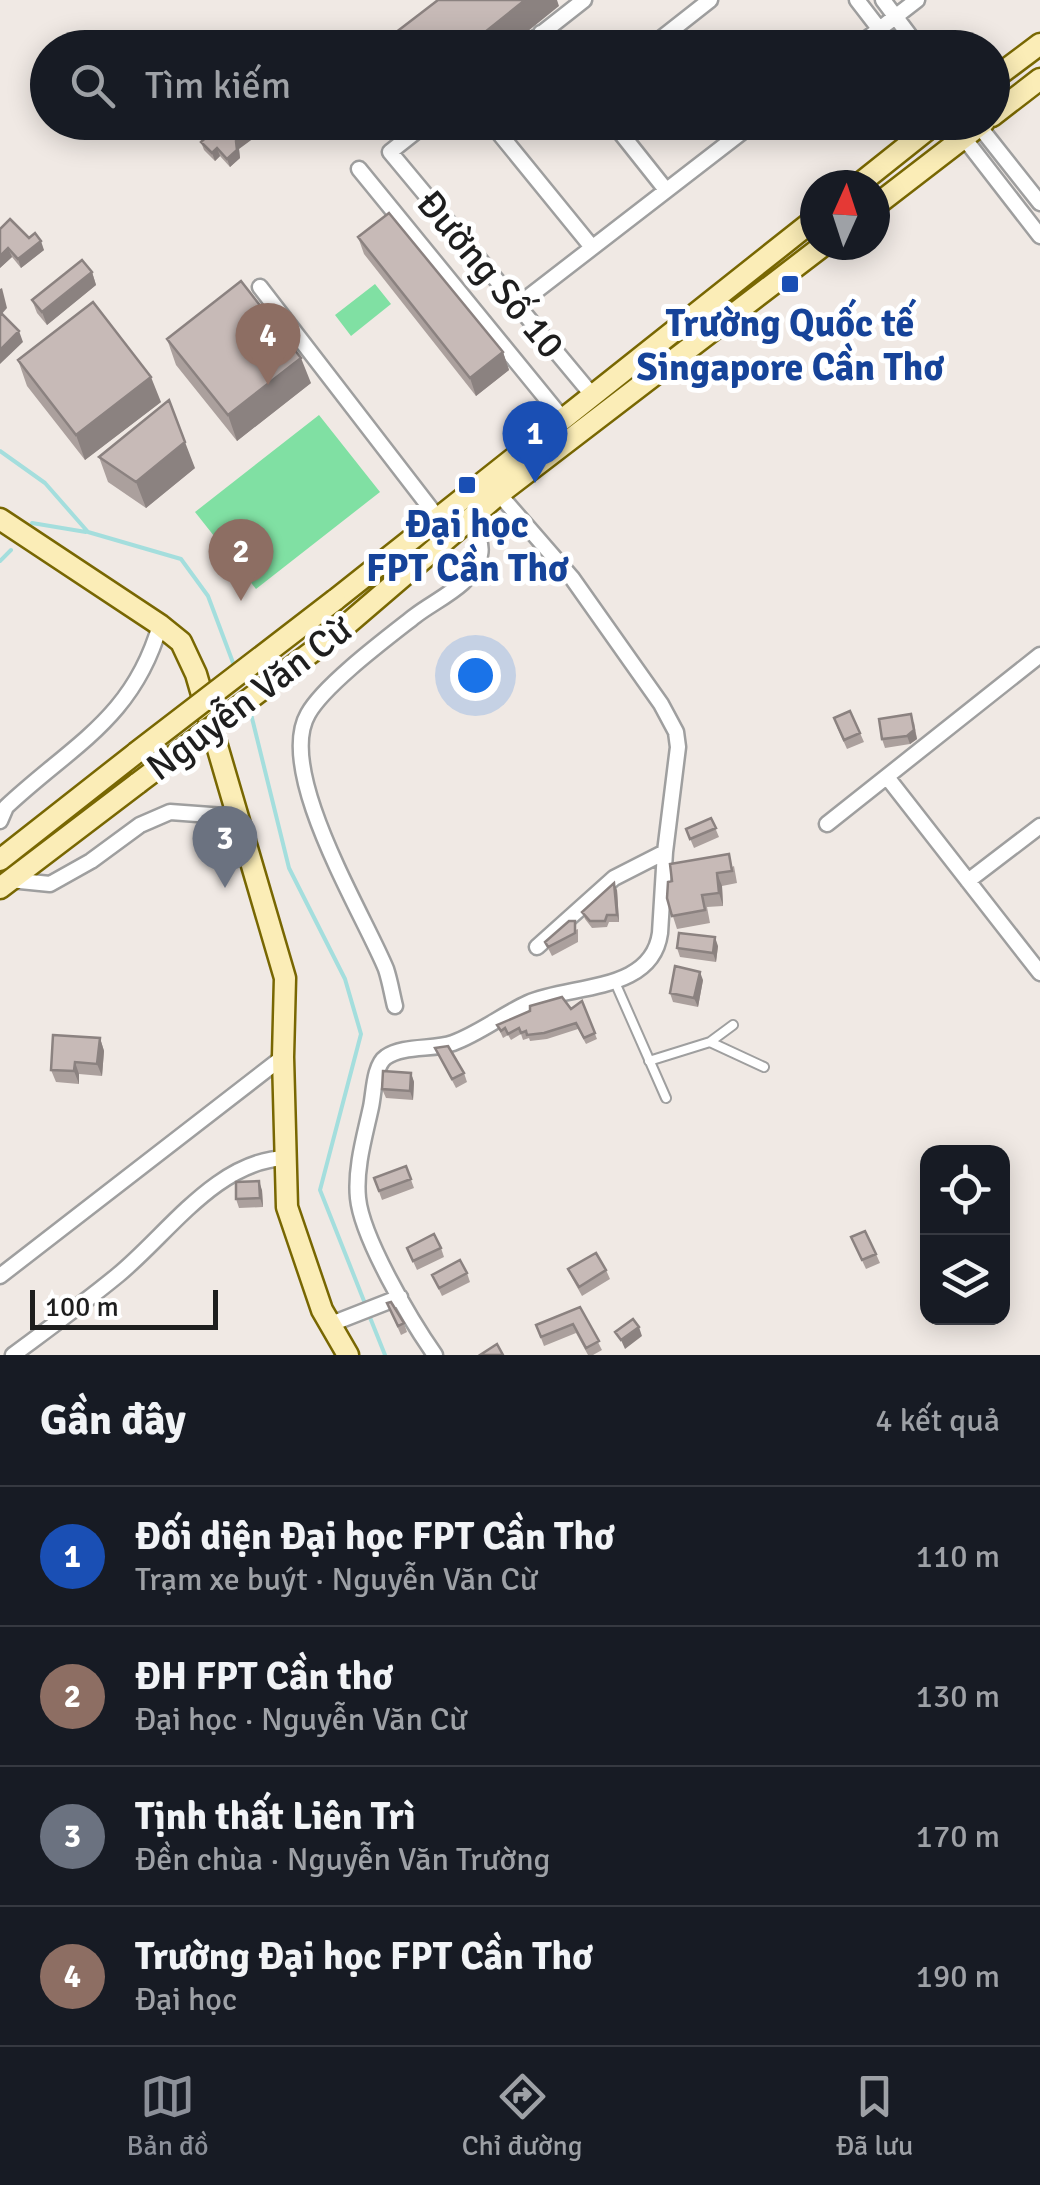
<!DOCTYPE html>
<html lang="vi">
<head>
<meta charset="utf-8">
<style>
  body { margin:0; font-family:Signika,sans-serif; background:#20242c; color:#f1f3f6 }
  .controls { position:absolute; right:30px; bottom:30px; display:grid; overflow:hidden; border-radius:20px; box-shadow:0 5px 25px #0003 }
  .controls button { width:90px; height:90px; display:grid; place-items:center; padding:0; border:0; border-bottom:2px solid #363941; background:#171b24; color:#f1f3f6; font:50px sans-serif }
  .compass { position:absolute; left:800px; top:170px; width:90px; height:90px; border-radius:50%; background:#171b24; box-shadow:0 5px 25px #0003; rotate:3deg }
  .scale { position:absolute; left:30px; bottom:25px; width:188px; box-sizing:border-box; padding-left:10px; border:5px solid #1e1e1e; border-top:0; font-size:28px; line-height:35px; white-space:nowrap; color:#1e1e1e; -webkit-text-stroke:8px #fff; paint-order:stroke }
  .you { position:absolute; left:475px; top:675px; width:35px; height:35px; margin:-25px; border:8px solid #fff; border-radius:50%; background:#1a73e8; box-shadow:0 0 0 15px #1a73e833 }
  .badge { display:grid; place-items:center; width:65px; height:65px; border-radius:50%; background:#8c9099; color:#fff; font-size:32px; font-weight:700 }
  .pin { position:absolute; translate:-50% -82px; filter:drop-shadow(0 2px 5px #0008) }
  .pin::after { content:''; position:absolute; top:52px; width:35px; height:30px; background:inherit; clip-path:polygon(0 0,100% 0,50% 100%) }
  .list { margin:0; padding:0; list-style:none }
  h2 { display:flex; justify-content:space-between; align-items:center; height:130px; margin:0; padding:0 40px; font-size:42px }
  h2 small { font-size:32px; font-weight:400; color:#9ea1a6 }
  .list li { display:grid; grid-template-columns:65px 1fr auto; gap:30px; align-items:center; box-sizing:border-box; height:140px; padding:0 40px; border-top:2px solid #363941 }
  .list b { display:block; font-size:38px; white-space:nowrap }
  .list p { margin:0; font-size:32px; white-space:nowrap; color:#9ea1a6 }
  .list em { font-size:32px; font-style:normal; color:#9ea1a6 }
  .icon { flex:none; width:55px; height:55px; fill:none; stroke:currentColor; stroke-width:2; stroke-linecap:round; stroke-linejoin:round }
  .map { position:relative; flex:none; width:1040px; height:1355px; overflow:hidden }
  .search { position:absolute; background:#171b24; box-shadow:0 5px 25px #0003; left:30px; right:30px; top:30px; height:110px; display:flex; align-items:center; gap:25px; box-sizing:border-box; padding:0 35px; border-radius:55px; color:#9ea1a6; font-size:38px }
  .sheet { height:690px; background:#171b24 }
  nav { display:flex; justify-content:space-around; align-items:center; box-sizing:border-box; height:140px; border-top:2px solid #363941; background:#171b24; font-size:28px; color:#9ea1a6 }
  nav a { display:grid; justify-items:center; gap:5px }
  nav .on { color:#8c9099 }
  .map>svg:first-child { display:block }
  .pitch { fill:#80e0a3 }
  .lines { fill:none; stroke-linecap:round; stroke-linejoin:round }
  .stream { stroke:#a4dedd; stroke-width:4 }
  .lane-casing { stroke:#9f9f9f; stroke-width:12 }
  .street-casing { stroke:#9f9f9f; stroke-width:19 }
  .secondary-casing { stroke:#786702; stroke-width:25 }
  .lane { stroke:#fff; stroke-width:8 }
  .street { stroke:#fff; stroke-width:14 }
  .secondary { stroke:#fbedb7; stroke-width:20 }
  .secondary-bridge-casing { stroke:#786702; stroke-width:25; stroke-linecap:butt }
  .secondary-bridge { stroke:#fbedb7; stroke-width:20 }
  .wall { fill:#aba09d }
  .shaded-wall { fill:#8b8280 }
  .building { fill:#c7bab7; stroke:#8b8280; stroke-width:2.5 }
  .transit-dot { fill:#1a4fb4; stroke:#fff; stroke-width:4 }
  .labels { text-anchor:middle; stroke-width:10; stroke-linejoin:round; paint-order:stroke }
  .street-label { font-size:38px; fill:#1e1e1e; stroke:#fff }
  .transit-label { font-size:38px; font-weight:bold; fill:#164399; stroke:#fff }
</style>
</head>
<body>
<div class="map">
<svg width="1040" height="1355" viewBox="0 0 1040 1355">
  <rect width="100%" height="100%" fill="#f0e9e4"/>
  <path class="pitch" d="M375,284L391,304L351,336L335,315Z
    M319,415L380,492L256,589L195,512Z"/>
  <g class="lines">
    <path class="stream" d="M0,451L45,483L88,532L181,559L208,596L235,668
      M32,523L86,532
      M0,561L11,550
      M250,710L289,868L345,979L361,1034L320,1190L366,1306
      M369,1315L385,1355"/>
    <defs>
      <path id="lane" d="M614,980L666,1098
        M710,1042L733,1025
        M649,1061L710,1042L764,1067"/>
      <path id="street" d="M857,0L894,48
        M883,0L919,48
        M541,33L552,48
        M523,48L584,0
        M649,48L710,0
        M855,48L917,0
        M428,122L390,152L593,396
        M490,122L591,246
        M612,122L666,190
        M979,126L1040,203
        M964,138L1040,236
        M359,169L563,419
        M260,287L438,518
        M518,305L755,122
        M887,777L1040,973
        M0,821L6,807C72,745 133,719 160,625
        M827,824L1040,655
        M10,880L50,884L91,861L140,825L170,812L238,817
        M968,881L1040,826
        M537,947L614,878L665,852
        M395,1006C392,994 390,981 386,969C363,913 275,771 308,714C324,685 387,638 415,616C435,600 475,584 480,555C483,542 475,532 468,520
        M0,1276L283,1057
        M331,1324L400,1297
        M13,1355C48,1329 84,1303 118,1275C168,1234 217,1160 286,1158
        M435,1355C411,1321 362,1238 358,1198C355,1168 365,1135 371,1107C374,1093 374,1065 386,1057C403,1045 434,1050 453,1043C480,1033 502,1015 528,1003C571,984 652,993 660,933L665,852L678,747L676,732L661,704L572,578L499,494"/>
      <path id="secondary" d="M992,80L1040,44
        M992,116L1040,79
        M858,185L937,122
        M875,206L984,122
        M0,519L160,625L181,642L196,674L285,978L283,1057L287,1207L322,1310L348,1355
        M335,600L815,219
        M337,633L499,494L824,245
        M0,860L136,753
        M0,888L138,783"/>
    </defs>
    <use href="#lane" class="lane-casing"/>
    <use href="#street" class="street-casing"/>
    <use href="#secondary" class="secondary-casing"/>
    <use href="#lane" class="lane"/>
    <use href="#street" class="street"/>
    <use href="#secondary" class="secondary"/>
    <defs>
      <path id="secondary-bridge" d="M136,753L335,600
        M138,783L337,633"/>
    </defs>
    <use href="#secondary-bridge" class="secondary-bridge-casing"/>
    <use href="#secondary-bridge" class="secondary-bridge"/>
  </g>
  <path class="wall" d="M201,142L239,149L240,158L230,167L220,156L215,161L204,150Z
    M0,229L29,238L44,250L21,268L12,257L0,268Z
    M358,237L503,352L509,370L476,396L364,254Z
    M92,272L96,285L47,325L37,313L32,300Z
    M167,339L311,383L237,441L176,365Z
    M18,360L161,402L85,460L27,386Z
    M99,457L195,468L146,508L108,482Z
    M914,722L917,739L910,744L885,748L882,739Z
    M837,727L860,733L864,742L847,749Z
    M711,818L719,837L694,848L686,829Z
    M734,866L737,883L722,886L723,906L707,907L710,923L677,929L667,898Z
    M617,890L619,922H609L607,927L592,928L585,919L582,912Z
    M578,929V942L552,956L545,942Z
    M718,946L716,962L680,957L677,948Z
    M703,980L698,1007L673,1002L670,993Z
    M582,1001L597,1039L586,1044L578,1029L547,1039L530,1041L529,1038L523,1040L521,1034L511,1040L508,1035L503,1038L497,1025L571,1009Z
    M100,1038L104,1051L102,1076L79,1074V1084L56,1082L51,1070Z
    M435,1048L464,1073L467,1082L456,1088Z
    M411,1073L414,1082L413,1100L386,1098L382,1089Z
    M406,1166L414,1188L382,1200L374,1178Z
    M262,1190L263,1207L239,1208L236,1199Z
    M851,1237L876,1254L880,1263L866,1269Z
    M407,1248H441L444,1257L417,1270Z
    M568,1269L606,1270L610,1279L582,1296L572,1278Z
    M467,1273L470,1282L442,1296L432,1275Z
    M387,1303L404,1323L407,1332L401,1335Z
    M580,1307L602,1350L593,1355H588L576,1333L544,1346L536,1325Z"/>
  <path class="shaded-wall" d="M525,0H557L559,6L507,48H465Z
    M261,122H276L239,149L240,158L230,167L227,159L236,141Z
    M217,148L220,156L215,161L212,153Z
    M41,241L44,250L21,268L18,259Z
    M8,248L12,257L0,268V256Z
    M92,272L96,285L47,325L42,312Z
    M2,288L7,308L0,316V289Z
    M19,331L23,342L0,364V350Z
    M503,352L509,370L476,396L470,378Z
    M301,358L311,383L237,441L228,415Z
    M151,377L161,402L85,460L76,435Z
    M185,442L195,468L146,508L136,482Z
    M911,714L917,739L910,744L907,736Z
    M717,873L722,886L723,906L719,893Z
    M614,883L617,890L619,922L617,915Z
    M715,937L718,946L716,962L713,953Z
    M700,972L703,980L698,1007L694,998Z
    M100,1038L104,1051L102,1076L97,1064Z
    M75,1062L79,1074V1084L74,1071Z
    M411,1073L414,1082L413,1100L410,1091Z
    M259,1181L262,1190L263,1207L260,1198Z
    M639,1327L642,1336L625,1349L621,1340Z"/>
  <path class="building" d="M438,0H525L465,48H406L395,33Z
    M222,122H261L236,141L237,150L227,159L217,148L212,153L201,142Z
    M389,213L503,352L470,378L358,237Z
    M10,219L29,238L35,233L41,241L18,259L8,248L0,256V229Z
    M82,260L92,272L42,312L32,300Z
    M241,281L301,358L228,415L167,339Z
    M93,302L151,377L76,435L18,360Z
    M0,312L19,331L0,350Z
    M169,400L185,442L136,482L99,457Z
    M850,711L860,733L844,740L834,718Z
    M911,714L914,730L907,736L882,739L879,719Z
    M711,818L716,828L690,839L686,829Z
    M729,854L732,871L717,873L719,893L702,895L705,910L672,916L667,898L668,882L672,881L670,864Z
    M614,883L617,915H607L605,921H590L582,912Z
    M569,921H575V933L548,947L545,942Z
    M679,933L715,937L713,953L677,948Z
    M675,966L700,972L694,998L670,993Z
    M562,997L571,1009L582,1001L595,1033L584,1038L576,1023L544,1033L527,1035L526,1031L521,1033L519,1028L508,1034L505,1028L501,1031L497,1025L530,1011V1006Z
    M53,1035L100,1038L97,1064L75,1062L74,1071L51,1070Z
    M448,1046L464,1073L452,1079L435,1048Z
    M383,1071L411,1073L410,1091L382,1089Z
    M406,1166L411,1179L379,1191L374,1178Z
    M259,1181L260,1198L236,1199V1182Z
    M865,1231L876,1254L862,1260L851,1237Z
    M434,1234L441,1248L413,1261L407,1248Z
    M596,1253L606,1270L579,1287L568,1269Z
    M460,1260L467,1273L439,1288L432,1275Z
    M391,1302L404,1323L398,1326L387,1303Z
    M580,1307L599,1341L586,1348L573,1324L541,1337L536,1325Z
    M633,1319L639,1327L621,1340L615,1332Z
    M497,1344L503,1355H480Z"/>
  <g class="transit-dot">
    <rect x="780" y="274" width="20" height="20" rx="5"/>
    <rect x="457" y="475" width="20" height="20" rx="5"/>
  </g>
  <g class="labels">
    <g class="street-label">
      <text transform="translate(491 274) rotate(50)" y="13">Đường Số 10</text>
      <text transform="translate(249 698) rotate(-37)" y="13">Nguyễn Văn Cừ</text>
    </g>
    <g class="transit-label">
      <text x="790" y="336">Trường Quốc tế<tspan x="790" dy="44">Singapore Cần Thơ</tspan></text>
      <text x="467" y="537">Đại học<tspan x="467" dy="44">FPT Cần Thơ</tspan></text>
    </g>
  </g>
</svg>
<div class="controls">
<button><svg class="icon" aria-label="locate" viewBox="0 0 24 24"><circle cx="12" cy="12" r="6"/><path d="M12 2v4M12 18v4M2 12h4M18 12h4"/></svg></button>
<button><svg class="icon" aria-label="layers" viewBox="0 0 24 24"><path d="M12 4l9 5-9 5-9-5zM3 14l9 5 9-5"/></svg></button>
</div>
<svg class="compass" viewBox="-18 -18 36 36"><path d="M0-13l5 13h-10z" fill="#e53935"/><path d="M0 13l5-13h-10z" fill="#9ea1a6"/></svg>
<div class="scale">100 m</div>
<div class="you"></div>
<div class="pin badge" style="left:535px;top:483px;background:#1a4fb4">1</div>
<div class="pin badge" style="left:241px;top:601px;background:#8d6e63">2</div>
<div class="pin badge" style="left:225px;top:888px;background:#6b7280">3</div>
<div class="pin badge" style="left:268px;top:385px;background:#8d6e63">4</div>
<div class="search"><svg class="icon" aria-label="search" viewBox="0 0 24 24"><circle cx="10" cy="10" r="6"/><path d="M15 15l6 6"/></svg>Tìm kiếm</div>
</div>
<section class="sheet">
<h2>Gần đây<small>4 kết quả</small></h2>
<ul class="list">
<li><span class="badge" style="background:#1a4fb4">1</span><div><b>Đối diện Đại học FPT Cần Thơ</b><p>Trạm xe buýt · Nguyễn Văn Cừ</p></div><em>110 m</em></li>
<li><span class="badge" style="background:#8d6e63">2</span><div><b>ĐH FPT Cần thơ</b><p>Đại học · Nguyễn Văn Cừ</p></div><em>130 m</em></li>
<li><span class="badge" style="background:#6b7280">3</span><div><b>Tịnh thất Liên Trì</b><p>Đền chùa · Nguyễn Văn Trường</p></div><em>170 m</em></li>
<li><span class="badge" style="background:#8d6e63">4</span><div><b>Trường Đại học FPT Cần Thơ</b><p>Đại học</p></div><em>190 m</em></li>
</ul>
</section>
<nav>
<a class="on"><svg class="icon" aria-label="map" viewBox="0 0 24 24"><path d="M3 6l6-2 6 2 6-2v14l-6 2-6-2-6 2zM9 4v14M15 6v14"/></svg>Bản đồ</a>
<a><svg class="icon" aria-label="directions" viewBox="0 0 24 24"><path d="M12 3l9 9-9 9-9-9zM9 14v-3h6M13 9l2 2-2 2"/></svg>Chỉ đường</a>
<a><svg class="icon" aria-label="saved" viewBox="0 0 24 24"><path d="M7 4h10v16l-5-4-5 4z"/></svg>Đã lưu</a>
</nav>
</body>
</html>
